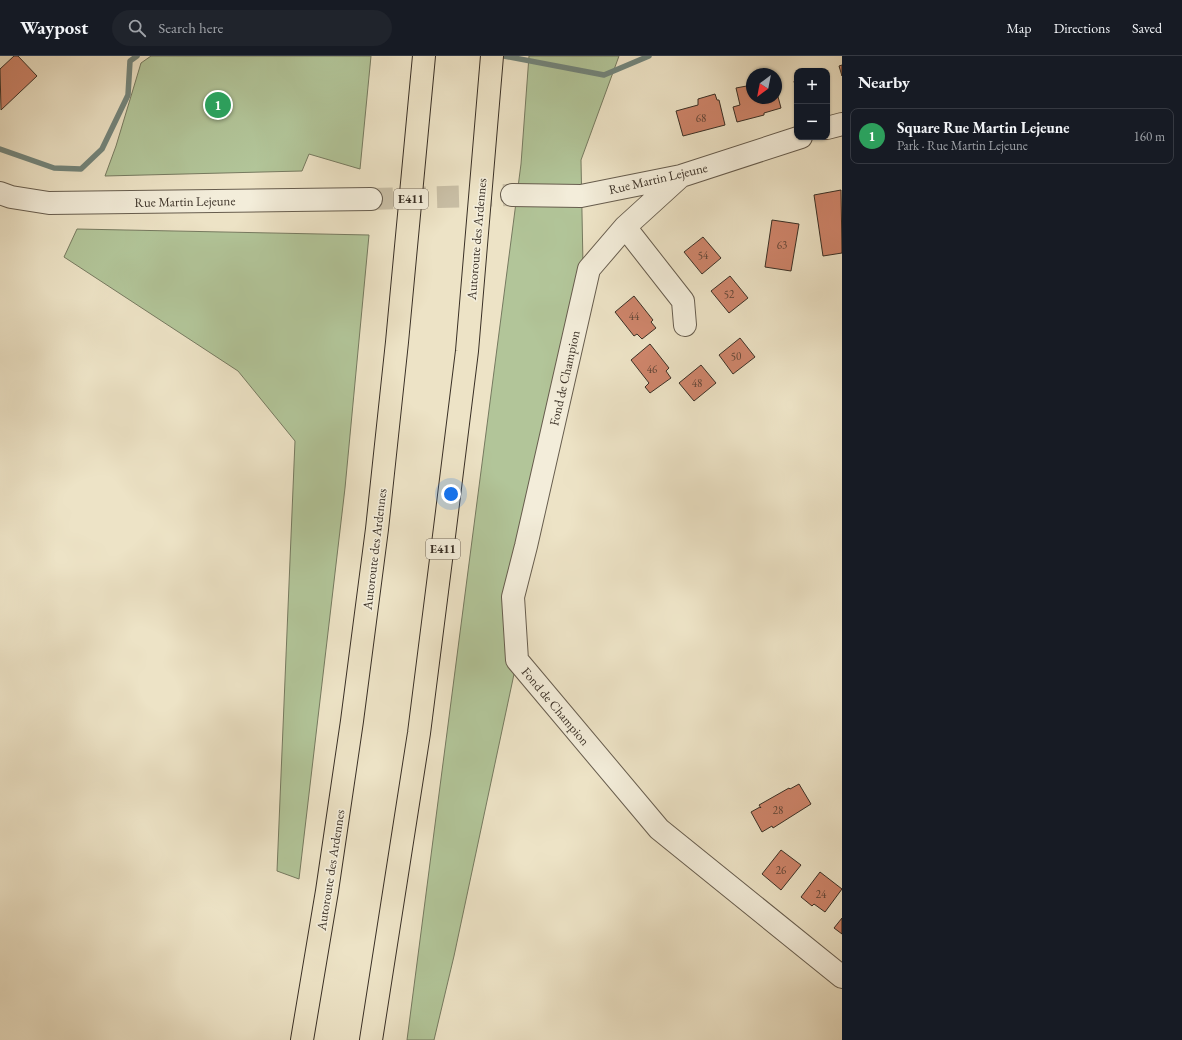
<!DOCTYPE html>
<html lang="en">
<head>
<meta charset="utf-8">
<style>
  body { margin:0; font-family:"EB Garamond",serif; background:#20242c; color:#f1f3f6 }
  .controls { position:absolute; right:12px; top:12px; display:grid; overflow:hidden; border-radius:8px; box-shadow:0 1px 3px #0004 }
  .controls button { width:36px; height:36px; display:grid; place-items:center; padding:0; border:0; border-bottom:1px solid #363941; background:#171b24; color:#f1f3f6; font:20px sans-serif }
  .compass { position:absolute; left:746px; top:12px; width:36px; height:36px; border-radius:50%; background:#171b24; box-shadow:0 1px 3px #0004; rotate:212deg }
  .you { position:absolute; left:451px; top:438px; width:14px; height:14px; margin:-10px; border:3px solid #fff; border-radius:50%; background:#1a73e8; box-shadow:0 0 0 6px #1a73e833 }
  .badge { display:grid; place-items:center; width:26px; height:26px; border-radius:50%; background:#1a73e8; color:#fff; font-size:13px; font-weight:700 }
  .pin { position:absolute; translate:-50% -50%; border:2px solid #fff; box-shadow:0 1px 4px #0006 }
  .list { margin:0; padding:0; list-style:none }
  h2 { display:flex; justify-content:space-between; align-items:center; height:52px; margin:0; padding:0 16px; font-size:17px }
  h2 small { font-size:13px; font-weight:400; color:#9ea1a6 }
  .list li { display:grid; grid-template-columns:26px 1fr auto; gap:12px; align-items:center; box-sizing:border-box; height:56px; margin:0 8px 8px; padding:0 8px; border:1px solid #363941; border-radius:8px }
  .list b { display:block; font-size:15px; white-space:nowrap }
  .list p { margin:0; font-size:13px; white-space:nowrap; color:#9ea1a6 }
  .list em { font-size:13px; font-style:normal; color:#9ea1a6 }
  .icon { flex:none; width:22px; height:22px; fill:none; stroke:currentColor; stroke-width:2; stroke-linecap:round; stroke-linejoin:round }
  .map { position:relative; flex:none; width:842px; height:984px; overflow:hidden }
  header { display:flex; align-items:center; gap:24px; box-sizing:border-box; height:56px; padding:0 20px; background:#171b24; border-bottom:1px solid #363941 }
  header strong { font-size:19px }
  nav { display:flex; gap:22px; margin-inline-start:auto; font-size:14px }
  .search { width:280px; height:36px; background:#20242c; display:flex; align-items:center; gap:10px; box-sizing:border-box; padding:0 14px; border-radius:22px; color:#9ea1a6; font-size:15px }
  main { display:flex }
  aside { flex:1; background:#171b24 }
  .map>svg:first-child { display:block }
  .green { fill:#b2c599; stroke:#767a60 }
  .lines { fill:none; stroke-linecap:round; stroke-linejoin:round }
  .stream { stroke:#73857c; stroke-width:5.5 }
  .building { fill:#ce856b; stroke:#3a3026 }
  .minor-tunnel { stroke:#c9bfa6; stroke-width:22; stroke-dasharray:22 11; stroke-linecap:butt }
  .minor-casing { stroke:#675d4e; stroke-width:24 }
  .highway-casing { stroke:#3a3026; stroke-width:24 }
  .minor { stroke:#f3edda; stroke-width:22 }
  .highway { stroke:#ede3c6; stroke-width:22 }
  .labels { text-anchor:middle; stroke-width:3.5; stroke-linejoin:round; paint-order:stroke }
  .number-label { font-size:11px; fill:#5f4537 }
  .shield { fill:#f3edda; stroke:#72695c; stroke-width:1 }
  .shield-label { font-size:12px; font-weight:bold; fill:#3a3026 }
  .street-label { font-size:13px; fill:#3a3026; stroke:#f3edda }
</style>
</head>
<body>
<header>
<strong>Waypost</strong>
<div class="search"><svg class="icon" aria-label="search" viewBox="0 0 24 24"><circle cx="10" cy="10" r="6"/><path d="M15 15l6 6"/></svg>Search here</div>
<nav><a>Map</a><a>Directions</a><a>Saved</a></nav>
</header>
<main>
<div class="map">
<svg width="842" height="984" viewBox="0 0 842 984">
  <rect width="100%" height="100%" fill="#ede3c6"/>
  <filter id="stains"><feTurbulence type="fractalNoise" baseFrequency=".005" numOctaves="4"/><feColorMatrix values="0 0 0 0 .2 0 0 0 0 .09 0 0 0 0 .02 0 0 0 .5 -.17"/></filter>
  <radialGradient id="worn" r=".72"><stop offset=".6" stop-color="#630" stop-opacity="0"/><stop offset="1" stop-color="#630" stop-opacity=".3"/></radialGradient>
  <path class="green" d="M151,0H371L360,113L309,98L302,115L105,120L116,90L141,7Z
    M529,0H619L581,104L583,210L526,490L517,604L454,900L434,984H407L521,108Z
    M77,173L369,179L345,432L299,823L277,815L295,385L238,315L64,201Z"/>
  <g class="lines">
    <path class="stream" d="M504,0L604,19L649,0
      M0,93L54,112L81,113L102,93L128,39L130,5L137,0"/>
  </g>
  <path class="building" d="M14,0H18L37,20L1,54L0,13Z
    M842,9V20L839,10Z
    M797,24V39L794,25Z
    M752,29V42H776V33L781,52L764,57V59L737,66L733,51L740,49L736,32Z
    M715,38L717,44H719L725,69L683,80L676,55L698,49V43Z
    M841,134L842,197L823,200L814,139Z
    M772,164L799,168L791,215L765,211Z
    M703,181L721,202L702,218L684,196Z
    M730,220L748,242L729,257L711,235Z
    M634,240L653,264L651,266L656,272L642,283L637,278L634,280L615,256Z
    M740,282L755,301L733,318L719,299Z
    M650,288L669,312L666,315L671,322L650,337L645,331L649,327L631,304Z
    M701,309L716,327L694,345L679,327Z
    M799,728L811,748L773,772L772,770L762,776L751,756L760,751L761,752L759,749L789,732L790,733Z
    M781,794L801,809L781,834L762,818Z
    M820,816L842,833L825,856L814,848L812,850L801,841Z
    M842,862V878L834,872Z"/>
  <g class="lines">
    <path class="minor-tunnel" d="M371,143L512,139"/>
    <defs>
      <path id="minor" d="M827,72L842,68
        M681,120L625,171L589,213L526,490L513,541L517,604L659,773L842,921
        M0,137L11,141L49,147L371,143
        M512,139L581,140L681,120L801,81
        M625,171L683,245L685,269"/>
      <path id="highway" d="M302,984L327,835L352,665L377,473L397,286L424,0
        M371,984L419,677L443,488L467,295L492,0"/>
    </defs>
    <use href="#minor" class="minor-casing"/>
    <use href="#highway" class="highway-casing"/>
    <use href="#minor" class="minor"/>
    <use href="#highway" class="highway"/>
  </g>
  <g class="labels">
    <g class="number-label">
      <text x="701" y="66">68</text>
      <text x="782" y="193">63</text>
      <text x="703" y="203">54</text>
      <text x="729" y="242">52</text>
      <text x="634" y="264">44</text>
      <text x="736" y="304">50</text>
      <text x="652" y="317">46</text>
      <text x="697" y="331">48</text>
      <text x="778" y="758">28</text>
      <text x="781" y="818">26</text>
      <text x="821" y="842">24</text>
    </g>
    <g class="shield">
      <rect x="394" y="133" width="34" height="20" rx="3"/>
      <rect x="426" y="483" width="34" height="20" rx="3"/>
    </g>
    <g class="shield-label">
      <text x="411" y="147">E411</text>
      <text x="443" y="497">E411</text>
    </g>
    <g class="street-label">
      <text transform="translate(658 122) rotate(-13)" y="5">Rue Martin Lejeune</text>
      <text transform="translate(185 145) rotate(-1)" y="5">Rue Martin Lejeune</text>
      <text transform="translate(476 183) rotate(-85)" y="5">Autoroute des Ardennes</text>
      <text transform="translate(564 322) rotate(-77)" y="5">Fond de Champion</text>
      <text transform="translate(374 493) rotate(-83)" y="5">Autoroute des Ardennes</text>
      <text transform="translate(556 650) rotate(50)" y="5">Fond de Champion</text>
      <text transform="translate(330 814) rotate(-81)" y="5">Autoroute des Ardennes</text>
    </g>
  </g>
  <rect width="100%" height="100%" filter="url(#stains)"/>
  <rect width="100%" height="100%" fill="url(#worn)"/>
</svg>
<div class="controls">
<button>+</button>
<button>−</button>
</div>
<svg class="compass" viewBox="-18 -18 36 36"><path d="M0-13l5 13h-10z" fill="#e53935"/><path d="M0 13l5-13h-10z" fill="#9ea1a6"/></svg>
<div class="you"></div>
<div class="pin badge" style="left:218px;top:49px;background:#2e9e5b">1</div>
</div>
<aside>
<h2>Nearby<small></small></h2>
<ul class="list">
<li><span class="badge" style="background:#2e9e5b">1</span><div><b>Square Rue Martin Lejeune</b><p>Park · Rue Martin Lejeune</p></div><em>160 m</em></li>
</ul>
</aside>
</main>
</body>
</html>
